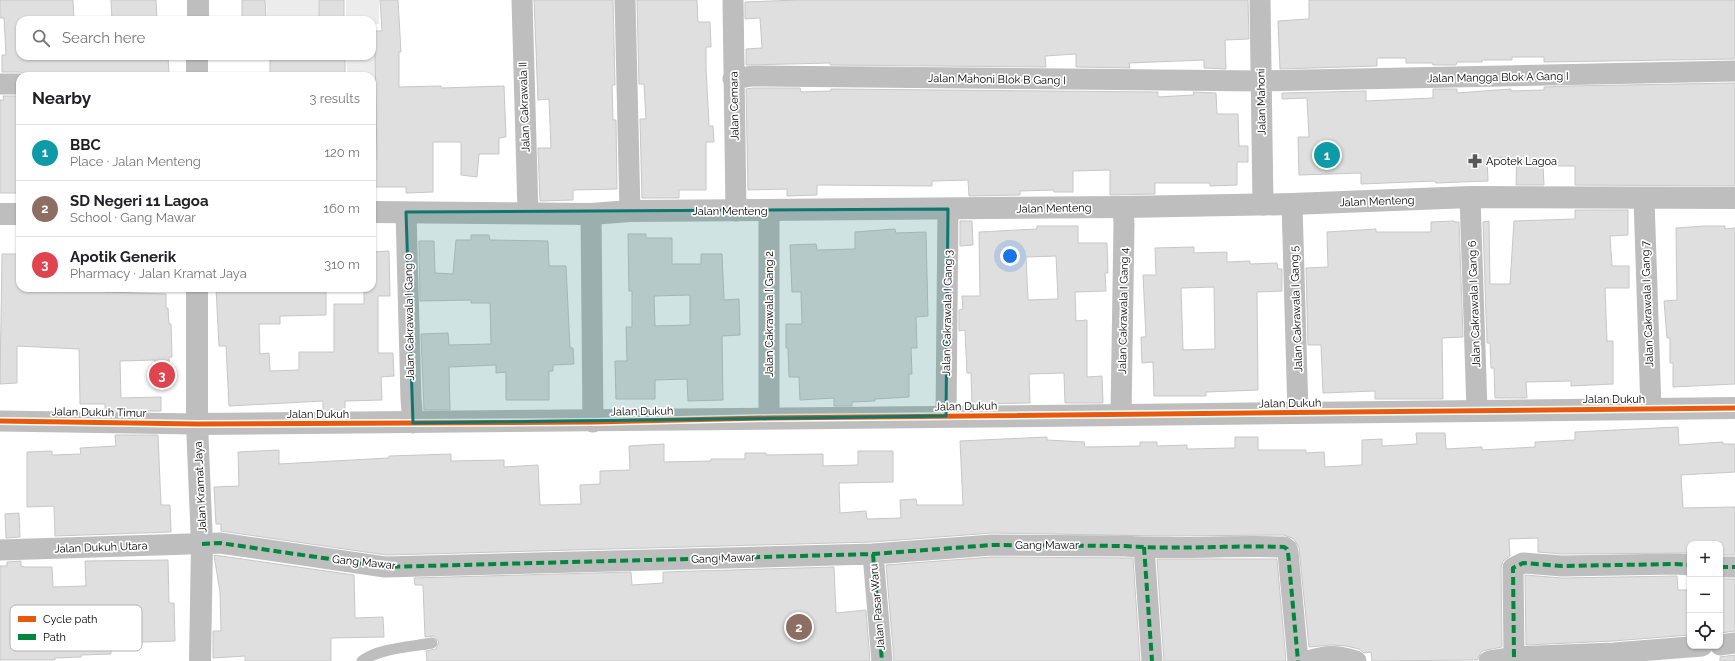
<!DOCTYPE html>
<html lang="en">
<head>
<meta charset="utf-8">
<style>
  body { margin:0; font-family:Raleway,sans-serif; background:#f6f6f6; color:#202124 }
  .controls { position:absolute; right:12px; bottom:12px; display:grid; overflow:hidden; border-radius:8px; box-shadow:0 1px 3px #0004 }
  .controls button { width:36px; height:36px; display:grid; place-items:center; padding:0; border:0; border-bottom:1px solid #e0e0e0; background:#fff; color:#202124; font:20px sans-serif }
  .you { position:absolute; left:1010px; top:256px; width:14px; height:14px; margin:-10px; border:3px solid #fff; border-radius:50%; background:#1a73e8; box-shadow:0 0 0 6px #1a73e833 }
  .badge { display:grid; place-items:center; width:26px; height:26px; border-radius:50%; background:#ea580c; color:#fff; font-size:13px; font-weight:700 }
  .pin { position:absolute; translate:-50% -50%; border:2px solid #fff; box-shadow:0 1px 4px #0006 }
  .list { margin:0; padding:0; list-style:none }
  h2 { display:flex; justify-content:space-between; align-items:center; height:52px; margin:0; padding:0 16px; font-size:17px }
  h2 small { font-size:13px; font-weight:400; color:#757577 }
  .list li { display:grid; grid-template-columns:26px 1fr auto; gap:12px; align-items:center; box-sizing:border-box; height:56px; padding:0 16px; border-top:1px solid #e0e0e0 }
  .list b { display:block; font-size:15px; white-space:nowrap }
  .list p { margin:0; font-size:13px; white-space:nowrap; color:#757577 }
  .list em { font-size:13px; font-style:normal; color:#757577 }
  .icon { flex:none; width:22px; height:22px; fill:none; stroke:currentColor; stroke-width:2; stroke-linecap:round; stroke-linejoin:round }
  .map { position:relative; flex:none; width:1735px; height:661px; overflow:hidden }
  .search { position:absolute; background:#fff; box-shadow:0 1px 3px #0004; left:16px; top:16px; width:360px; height:44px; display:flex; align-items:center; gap:10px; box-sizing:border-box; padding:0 14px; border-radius:12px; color:#757577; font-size:15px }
  .panel { position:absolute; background:#fff; box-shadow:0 1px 3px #0004; left:16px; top:72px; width:360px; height:220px; border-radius:12px }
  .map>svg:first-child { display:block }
  .green { fill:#ececec }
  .building { fill:#dfdfdf; stroke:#c7c7c7; fill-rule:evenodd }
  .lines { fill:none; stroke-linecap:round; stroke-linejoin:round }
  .service { stroke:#bebebe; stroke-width:11 }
  .minor { stroke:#bebebe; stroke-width:21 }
  .tertiary { stroke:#bebebe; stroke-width:22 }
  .quiet { stroke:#00873e; stroke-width:4; stroke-dasharray:8 4; stroke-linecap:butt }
  .cycleway-casing { stroke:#fff; stroke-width:8 }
  .cycleway { stroke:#e8590c; stroke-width:5 }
  .marked { fill:#0f766e; fill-opacity:0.2; stroke:#0f766e; stroke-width:3; stroke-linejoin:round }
  .labels { text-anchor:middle; stroke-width:3.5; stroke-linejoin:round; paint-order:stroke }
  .street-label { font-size:11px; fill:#000; stroke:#fff }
  .poi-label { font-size:11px; fill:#000; stroke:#fff; text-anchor:start }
  .key { fill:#fff; stroke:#b2b2b2; stroke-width:1 }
  .key-label { font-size:11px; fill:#000 }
</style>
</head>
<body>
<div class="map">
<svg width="1735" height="661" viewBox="0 0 1735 661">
  <rect width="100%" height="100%" fill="#fff"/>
  <path class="green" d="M266,0H318L319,20H267Z
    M346,0H379V24H372V20H346Z
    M372,52H375L377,159H372V76H347L346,56H372Z"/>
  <path class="building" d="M0,0H73L74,20H20V56H168L169,76H28L20,72H2V55H6L4,18H0Z
    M111,0H156L157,20H112Z
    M242,0H265L266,20H242Z
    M319,0H344V20H319Z
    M380,0H398L401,52H399V87L441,86V88L504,86L506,137L499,138V154H479L477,177L461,175V142H433V192L406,193V187H372V159H377L375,52H372V31H382Z
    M534,0H613L615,85H612L613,120H616L617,189L573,190V200L540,201L538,148H551L549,99L538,100Z
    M637,0H697L698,22H710L711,47H706V67L709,126H713L714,142H706V190H679V198H642L640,119H646L644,84H639Z
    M799,0H1248L1249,39L1225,40L1226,69L1204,68V60L1129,63L1130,68L1076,67V54L1045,56L1046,67L830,65V63L746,65V49L762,48L760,18L745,19V2Z
    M1309,0H1735V59L1544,62V57H1512V60H1482V62H1457L1456,65H1433L1432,63H1406V58H1377V66L1280,69L1278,21L1309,19Z
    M270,56H345V76H270Z
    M1735,83V186L1575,185V166H1543L1544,185H1516L1517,158L1487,157L1488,181L1436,183L1435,181L1361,184V173L1299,175L1298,137H1309L1307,98L1282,99V93L1366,91V101L1433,98V89H1457V93L1511,89V91L1544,90V87L1571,86Z
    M753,88H800L801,92L831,91V89L1158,92V97L1194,95L1193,92L1216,93L1217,114H1238L1239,146H1248V162H1237V185L1210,186V183H1155V194L1110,195V170L1073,171V192H1054V190L1020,191V195L969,196L968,180L932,181V186L817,185V195L787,196V189L748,190L746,89Z
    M3,96H20V193H0V100H4Z
    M1575,210H1628V235L1610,236L1612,266H1629V288H1605L1607,341H1613V384L1571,386V381L1526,382L1527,398H1495L1494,368H1491L1490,343H1487L1483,222L1489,221L1490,284H1510L1514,221L1575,219Z
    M960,221H972L973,245L960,246Z
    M1454,221V222H1459L1463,337L1442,338L1443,399H1375V391L1323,393L1321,345H1308L1306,268L1328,267L1327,232L1376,229V232H1431V222Z
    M1037,226H1078V243H1107L1108,273H1105L1106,291L1075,292L1076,321L1087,320V377L1102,376L1103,403H1065L1064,373L1029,374L1030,403L972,404L971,373H967L965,330L959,331V310L963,309L962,296H980L979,232L1037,229ZM1056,256L1058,299L1028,300L1026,257Z
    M1704,226H1725V229L1735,228V384L1673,387V363H1670V338H1667L1664,301L1677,300L1676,228Z
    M895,229L896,233L926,232L928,316L916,317L917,348H911L912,374H909V397L875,399V401L852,402V406H834V398L800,400L799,377H789L788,348H786V324H802L801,292H792L790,245L816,244L817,250L855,249V232Z
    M628,234H646V238H672V264H701V254H722L724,300L739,299L740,335L722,336L723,400L688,401L687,379L655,380V399H616L615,361H627L626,327H632V291H629ZM690,295V325L655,326L654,296Z
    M471,235H489L490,240L548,241L549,266H566L570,348H573L574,364L553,365V371H549V400H506V372L496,373V365L449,367L450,410H424L421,334L448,333L449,345L491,344L490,303H471V300L420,301L419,241H434L435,273L453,274L456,240H471Z
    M1194,247V253L1227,252V262L1250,261V264L1277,263L1278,269H1282V291L1257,292L1258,390L1206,392V396H1154L1153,362L1142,363L1141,337H1146L1143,275H1156L1155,248ZM1214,287L1215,349L1183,350L1181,288Z
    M389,251L390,296H378V353H393L394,376L381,377L382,400L345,401V410L323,411V401L229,406L226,346H219L216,288H326V315L280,316V324H259L260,354L269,353L270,371L299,370V352H334V304H364V288H372V252Z
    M2,254H20V288H105V292L166,294V308H168L169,324H171L172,357H169V385H154L155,360L120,361L121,398L161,397V411H105V404H80L79,349L17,346V383L0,384Z
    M1678,427L1679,445L1723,442V444H1735V472L1681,475L1683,508L1735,507V555H1720V544H1690V553L1562,554L1538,552V538L1509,539L1510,556L1503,561L1501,568L1502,647L1482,651L1477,660L1372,661L1371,652L1364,653L1359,649L1346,646L1331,645L1309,647L1299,548L1294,539L1284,535L1165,536L992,533L872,542L386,555L221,531V524H216L214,487L239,486L238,452L279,450V464L389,458V456L451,454V461L504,460V467L538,465L540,505L581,504L580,485L600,484V471L630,470L629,446L664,444V462L711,461V459H745V453H766V455L823,454V466L858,465V451H893V482L839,483L840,513L866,511L867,519L901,518L900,500L916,499L917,505H963L960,441L1047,437V440L1084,442L1085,447L1140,446V442H1157V446L1187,445V449L1235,448V437H1258V450H1306V453L1324,452L1325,467L1362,465V440L1382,439V446L1417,444L1416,433H1445L1446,449L1482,447V450L1535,447V442L1575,440V432Z
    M115,435H158L161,505H170L171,532L55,536L54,506L27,507V452L52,451V455L81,454L80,448L116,446Z
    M19,513L20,537L6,538L5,514Z
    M214,555L354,575L355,618L383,617L384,637L331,638V661H245V656L213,658V631H221L220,592Z
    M992,557L1133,558L1140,661H894L886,565Z
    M1157,559H1277L1286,661H1164Z
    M168,560L169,603H174L175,641L111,643V654L81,655V657L55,658V660H0V566H7V562L21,561V566L25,567H52L53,587L86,586L85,561Z
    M834,567L836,613L866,610L870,661H427L426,651L436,649L439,642L434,636L425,637L423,585H415L414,578L631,572L632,585L663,583V572Z
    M1525,575L1562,578L1677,576L1678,590H1690V635L1613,641L1526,645Z
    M1720,579H1735V631L1720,633Z
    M1735,655V661H1720V657Z"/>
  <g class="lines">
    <path class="service" d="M362,661C379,648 411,647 432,643"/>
    <path class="minor" d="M522,0L528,213
      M625,0L630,211
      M733,0L736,211
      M1260,0L1263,205
      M733,79L752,76L1261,81L1735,71
      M0,84H20
      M1470,197L1477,410
      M1644,199L1651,409
      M1292,204L1298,413
      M769,211V418
      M406,212L411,399L413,423
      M591,214L593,422
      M1121,415L1124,224L1123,207
      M946,416L948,209
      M0,421L197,424
      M1144,547L1152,661
      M0,550L220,543L385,567L873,554L992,545L1125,546C1178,550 1231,545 1284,547L1287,549L1288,552L1298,661
      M873,554L882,661
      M1720,567H1735
      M1720,645L1735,643
      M1514,657L1513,568L1523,563L1562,566L1676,564L1690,565
      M1308,661C1328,655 1336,655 1356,661
      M1489,661L1514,657L1614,653L1702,646"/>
    <path class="tertiary" d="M198,20V0
      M197,76V56
      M372,212L591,214L630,211L1123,207L1292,204L1470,197L1735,198
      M0,214H20
      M197,288V424L202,544L200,661
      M197,424C710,421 1222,413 1735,408"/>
    <path class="quiet" d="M202,544L220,543L385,567L873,554L992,545L1125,546C1178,550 1231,545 1284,547L1287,549L1288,552L1298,661
      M1144,547L1152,661
      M873,554L882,661
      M1720,567H1735
      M1514,657L1513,568L1523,563L1562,566L1676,564L1690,565"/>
    <defs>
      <path id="cycleway" d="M0,421L197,424L593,422L769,418L1735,408"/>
    </defs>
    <use href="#cycleway" class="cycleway-casing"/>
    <use href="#cycleway" class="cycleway"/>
  </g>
  <path class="marked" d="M948,209L946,416L413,423L406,212Z"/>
  <defs>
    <symbol id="pharmacy-bare" viewBox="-9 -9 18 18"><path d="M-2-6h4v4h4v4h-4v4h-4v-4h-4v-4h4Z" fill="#595959" stroke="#fff" stroke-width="2.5" paint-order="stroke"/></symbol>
  </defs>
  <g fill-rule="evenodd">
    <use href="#pharmacy-bare" x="1465" y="151" width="20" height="20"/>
  </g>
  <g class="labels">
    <g class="street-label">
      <text transform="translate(1498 77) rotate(-1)" y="4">Jalan Mangga Blok A Gang I</text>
      <text transform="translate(997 79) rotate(1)" y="4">Jalan Mahoni Blok B Gang I</text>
      <text transform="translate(1261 102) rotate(-91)" y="4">Jalan Mahoni</text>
      <text transform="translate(734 106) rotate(-91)" y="4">Jalan Cemara</text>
      <text transform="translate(524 107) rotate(-92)" y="4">Jalan Cakrawala II</text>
      <text transform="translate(1377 201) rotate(-2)" y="4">Jalan Menteng</text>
      <text transform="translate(1054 208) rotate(-1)" y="4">Jalan Menteng</text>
      <text x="730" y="215">Jalan Menteng</text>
      <text transform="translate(1474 304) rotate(-92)" y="4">Jalan Cakrawala I Gang 6</text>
      <text transform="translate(1647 304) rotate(-92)" y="4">Jalan Cakrawala I Gang 7</text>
      <text transform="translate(1296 309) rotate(-92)" y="4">Jalan Cakrawala I Gang 5</text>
      <text transform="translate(1123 311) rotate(-89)" y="4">Jalan Cakrawala I Gang 4</text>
      <text transform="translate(947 313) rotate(-89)" y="4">Jalan Cakrawala I Gang 3</text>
      <text transform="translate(769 314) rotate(-90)" y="4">Jalan Cakrawala I Gang 2</text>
      <text transform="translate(409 317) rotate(-91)" y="4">Jalan Cakrawala I Gang 0</text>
      <text x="1614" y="403">Jalan Dukuh</text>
      <text transform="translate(1290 403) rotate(-1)" y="4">Jalan Dukuh</text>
      <text transform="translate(966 406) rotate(-1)" y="4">Jalan Dukuh</text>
      <text transform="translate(642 411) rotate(-1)" y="4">Jalan Dukuh</text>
      <text transform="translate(99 412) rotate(1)" y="4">Jalan Dukuh Timur</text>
      <text x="318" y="418">Jalan Dukuh</text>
      <text transform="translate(200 487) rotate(-93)" y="4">Jalan Kramat Jaya</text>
      <text x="1047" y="549">Gang Mawar</text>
      <text transform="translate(101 547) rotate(-2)" y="4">Jalan Dukuh Utara</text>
      <text transform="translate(723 558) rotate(-2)" y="4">Gang Mawar</text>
      <text transform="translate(364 562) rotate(6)" y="4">Gang Mawar</text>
      <text transform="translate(877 607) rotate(-95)" y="4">Jalan Pasar Waru</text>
    </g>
    <g class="poi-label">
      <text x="1486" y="165">Apotek Lagoa</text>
    </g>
  </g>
  <rect x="10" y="605" width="132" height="46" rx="6" class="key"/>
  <rect x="18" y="616" width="18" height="6" fill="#e8590c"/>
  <rect x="18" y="634" width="18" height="6" fill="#00873e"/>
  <g class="key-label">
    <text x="43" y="623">Cycle path</text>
    <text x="43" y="641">Path</text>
  </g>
</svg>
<div class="controls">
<button>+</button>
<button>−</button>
<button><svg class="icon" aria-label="locate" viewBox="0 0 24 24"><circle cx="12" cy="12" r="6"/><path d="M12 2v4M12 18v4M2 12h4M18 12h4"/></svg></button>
</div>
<div class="you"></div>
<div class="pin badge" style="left:1327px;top:155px;background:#0f9aa8">1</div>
<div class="pin badge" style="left:799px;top:627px;background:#8d6e63">2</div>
<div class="pin badge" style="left:162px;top:375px;background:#e0444e">3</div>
<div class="search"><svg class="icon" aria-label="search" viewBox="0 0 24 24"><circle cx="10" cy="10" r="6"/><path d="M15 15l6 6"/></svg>Search here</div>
<section class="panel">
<h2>Nearby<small>3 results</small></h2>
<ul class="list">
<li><span class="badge" style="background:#0f9aa8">1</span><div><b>BBC</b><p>Place · Jalan Menteng</p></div><em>120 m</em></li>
<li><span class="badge" style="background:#8d6e63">2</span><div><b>SD Negeri 11 Lagoa</b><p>School · Gang Mawar</p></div><em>160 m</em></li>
<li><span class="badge" style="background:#e0444e">3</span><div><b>Apotik Generik</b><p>Pharmacy · Jalan Kramat Jaya</p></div><em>310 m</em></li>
</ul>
</section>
</div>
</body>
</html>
